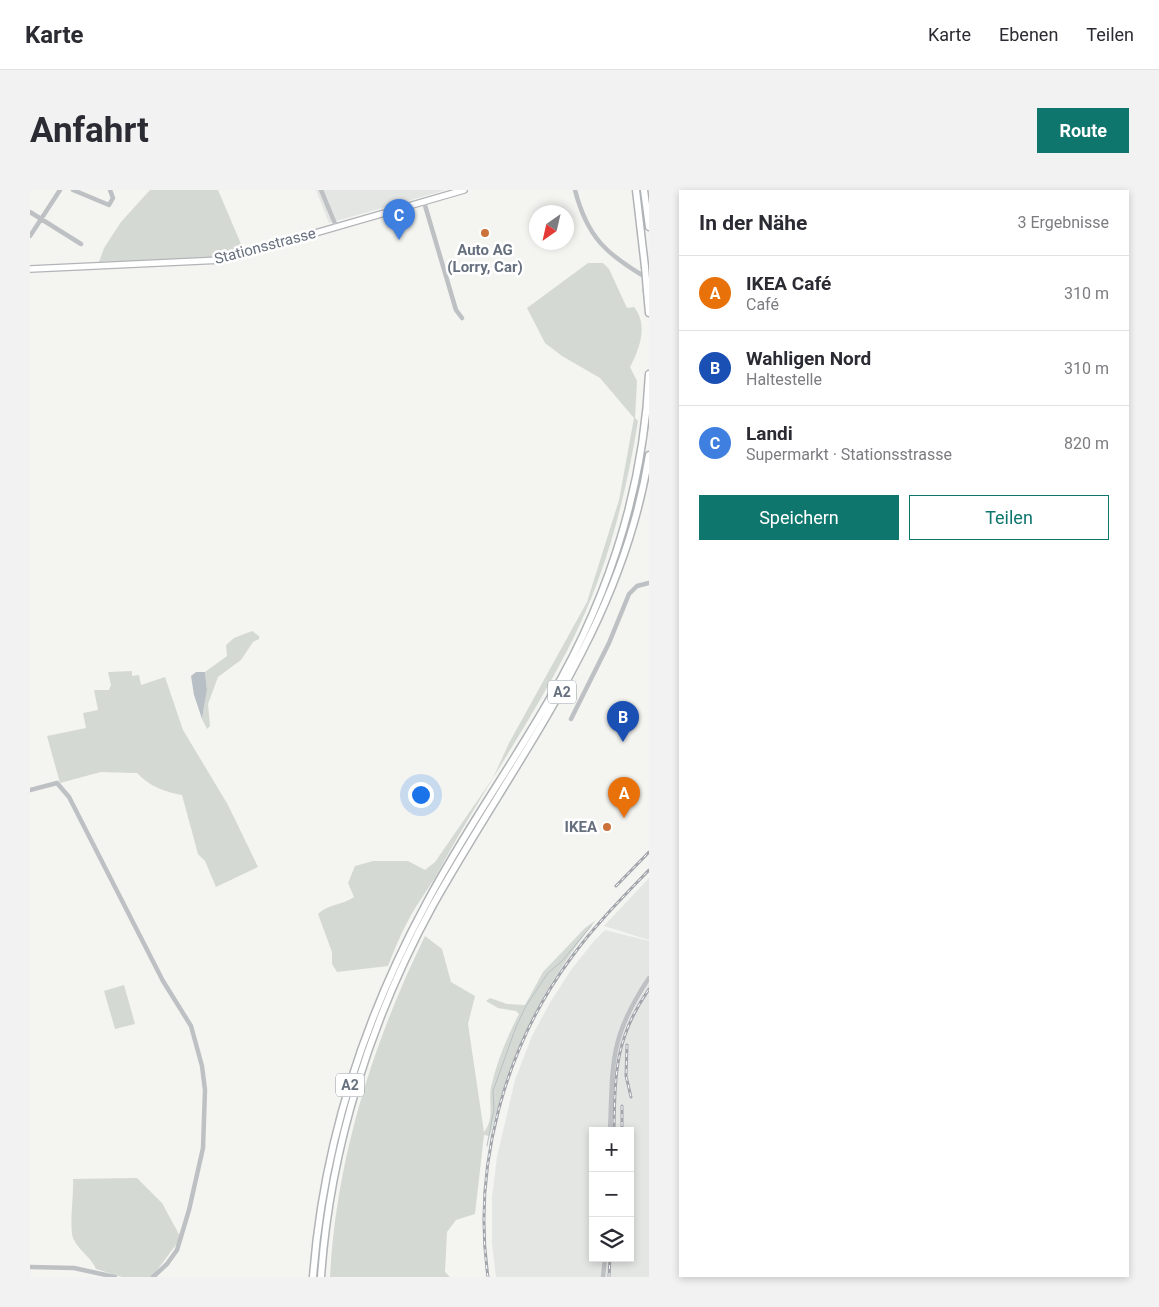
<!DOCTYPE html>
<html lang="de">
<head>
<meta charset="utf-8">
<style>
  body { margin:0; font-family:Roboto,sans-serif; background:#f2f2f3; color:#2b2b33 }
  .controls { position:absolute; right:15px; bottom:15px; display:grid; overflow:hidden; border-radius:0px; box-shadow:0 2px 8px #0003 }
  .controls button { width:45px; height:45px; display:grid; place-items:center; padding:0; border:0; border-bottom:1px solid #e1e1e2; background:#fff; color:#2b2b33; font:25px sans-serif }
  .compass { position:absolute; left:499px; top:15px; width:45px; height:45px; border-radius:50%; background:#fff; box-shadow:0 2px 8px #0003; rotate:214deg }
  .you { position:absolute; left:390px; top:604px; width:18px; height:18px; margin:-12px; border:4px solid #fff; border-radius:50%; background:#1a73e8; box-shadow:0 0 0 8px #1a73e833 }
  .badge { display:grid; place-items:center; width:32px; height:32px; border-radius:50%; background:#0f766e; color:#fff; font-size:16px; font-weight:700 }
  .pin { position:absolute; translate:-50% -41px; filter:drop-shadow(0 1px 2px #0008) }
  .pin::after { content:''; position:absolute; top:26px; width:18px; height:15px; background:inherit; clip-path:polygon(0 0,100% 0,50% 100%) }
  .list { margin:0; padding:0; list-style:none }
  h2 { display:flex; justify-content:space-between; align-items:center; height:65px; margin:0; padding:0 20px; font-size:21px }
  h2 small { font-size:16px; font-weight:400; color:#7c7c81 }
  .list li { display:grid; grid-template-columns:32px 1fr auto; gap:15px; align-items:center; box-sizing:border-box; height:75px; padding:0 20px; border-top:1px solid #e1e1e2 }
  .list b { display:block; font-size:19px; white-space:nowrap }
  .list p { margin:0; font-size:16px; white-space:nowrap; color:#7c7c81 }
  .list em { font-size:16px; font-style:normal; color:#7c7c81 }
  .actions { display:flex; gap:10px; padding:15px 20px }
  .actions a { flex:1; padding:11px 0; border:1px solid #0f766e; border-radius:0px; text-align:center; font-size:18px; color:#0f766e }
  .actions .main { background:#0f766e; color:#fff }
  .icon { flex:none; width:28px; height:28px; fill:none; stroke:currentColor; stroke-width:2; stroke-linecap:round; stroke-linejoin:round }
  .map { position:relative; flex:none; width:619px; height:1087px; overflow:hidden; border-radius:0px }
  header { display:flex; align-items:center; gap:30px; box-sizing:border-box; height:70px; padding:0 25px; background:#fff; border-bottom:1px solid #e1e1e2 }
  header strong { font-size:24px }
  nav { display:flex; gap:28px; margin-inline-start:auto; font-size:18px }
  .intro { display:flex; align-items:center; justify-content:space-between; box-sizing:border-box; height:120px; padding:0 30px }
  h1 { margin:0; font-size:35px }
  .button { padding:12px 22px; border-radius:0px; background:#0f766e; color:#fff; font-size:18px; font-weight:700 }
  main { display:flex; gap:30px; padding:0 30px }
  aside { flex:1; background:#fff; border-radius:0px; box-shadow:0 2px 8px #0003 }
  .map>svg:first-child { display:block }
  .built { fill:#e4e6e4; fill-rule:evenodd }
  .green { fill:#d4dad3 }
  .water { fill:#b9c0c5 }
  .lines { fill:none; stroke-linecap:round; stroke-linejoin:round }
  .stream { stroke:#b9c0c5; stroke-width:1 }
  .major-casing { stroke:#b2b4b8; stroke-width:8 }
  .highway-casing { stroke:#b1b4b7; stroke-width:9 }
  .minor { stroke:#bec1c4; stroke-width:4.5 }
  .major { stroke:#fff; stroke-width:5.5 }
  .highway { stroke:#fff; stroke-width:6 }
  .rail-casing { stroke:#a2a5ab; stroke-width:3 }
  .rail { stroke:#fff; stroke-width:1; stroke-dasharray:4; stroke-linecap:butt }
  .highway-bridge-casing { stroke:#b1b4b7; stroke-width:9; stroke-linecap:butt }
  .highway-bridge { stroke:#fff; stroke-width:6 }
  .poi-dot { fill:#cc7139; stroke:#fff; stroke-width:2 }
  .labels { text-anchor:middle; stroke-width:5; stroke-linejoin:round; paint-order:stroke }
  .shield { fill:#fff; stroke:#959ba5; stroke-width:1 }
  .shield-label { font-size:14px; font-weight:bold; fill:#67707e }
  .street-label { font-size:15px; fill:#67707e; stroke:#fff }
  .poi-label { font-size:15px; font-weight:bold; fill:#67707e; stroke:#fff }
</style>
</head>
<body>
<header>
<strong>Karte</strong>
<nav><a>Karte</a><a>Ebenen</a><a>Teilen</a></nav>
</header>
<div class="intro"><h1>Anfahrt</h1><a class="button">Route</a></div>
<main>
<div class="map">
<svg width="619" height="1087" viewBox="0 0 619 1087">
  <rect width="100%" height="100%" fill="#f4f4f1"/>
  <path class="built" d="M286,0H416L299,33Z
    M619,688V750L574,736Z
    M575,740L619,751V1087H466L462,1053V1008L467,967L485,890L502,846L521,811L541,780L564,751ZM563,941H600V1068H563Z"/>
  <path class="green" d="M120,0H188L214,61L180,69L69,72L74,58L91,32Z
    M558,73H573L579,79L597,118L604,117C619,135 609,160 600,177L607,191L605,228L608,231C595,311 575,388 537,461C497,538 447,609 406,686C397,701 386,715 378,731C370,745 364,761 358,776L307,782L302,774V762L288,724C298,714 313,715 324,707L318,693L325,676L343,671H378L395,680L405,672L463,588L479,553L557,412L589,310L604,228L570,188L532,166L515,153L497,118Z
    M222,441L229,446V449L223,452L211,470L188,487L178,514L180,536L177,539L172,529L177,500L175,482L197,466L196,455L204,448Z
    M102,481V486L109,485L111,495L135,487L153,540L198,615L228,677L186,697L175,671L168,664L152,605C135,602 119,596 107,583L71,582L30,593L17,546L56,538L53,523L68,520L64,500H79L81,495L78,482Z
    M566,730C509,803 483,857 460,946L454,945L445,1024L426,1030L417,1042L415,1082L420,1087H300C306,969 343,852 395,746L412,759L421,792L445,806L438,834L454,942C465,928 458,913 461,897C467,871 477,847 489,824L486,821L468,818L456,811L460,808L477,814L495,815L513,782L555,738Z
    M94,795L105,834L85,839L74,801Z
    M107,988L132,1013L151,1048L122,1087H92L66,1079C61,1067 48,1060 43,1048C39,1036 44,1004 43,989Z"/>
  <path class="water" d="M166,482H175L177,500L172,529L164,505L161,486Z"/>
  <g class="lines">
    <path class="stream" d="M457,956L464,919L463,901L486,837L496,816L518,783L532,771L561,736"/>
    <defs>
      <path id="major" d="M0,79L192,70L434,0"/>
      <path id="highway" d="M606,0L615,77
        M614,0L619,37
        M617,101L619,123
        M283,1087C293,956 334,829 396,714C437,636 490,565 532,487C583,393 614,291 619,184
        M291,1087C300,958 341,828 403,715C486,567 592,438 619,265"/>
    </defs>
    <use href="#major" class="major-casing"/>
    <use href="#highway" class="highway-casing"/>
    <path class="minor" d="M43,0L79,15L83,8L80,0
      M291,0L306,36
      M545,0C557,47 576,64 617,88
      M394,12L426,120L432,128
      M0,22L51,54
      M0,46L30,0
      M541,529L579,453L599,404L607,396L619,393
      M0,600L27,593L39,607L133,791L161,836L172,876L175,900L173,958L159,1020L147,1060L137,1074L123,1087
      M580,941C583,872 579,848 619,788
      M0,1077L44,1078L85,1087
      M573,1087L575,1068"/>
    <use href="#major" class="major"/>
    <use href="#highway" class="highway"/>
    <defs>
      <path id="rail" d="M586,696L619,662
        M597,855L596,886L601,907
        M592,916V941
        M584,941C585,883 585,848 619,799
        M458,1087C442,976 475,857 541,768C564,736 592,708 619,680
        M579,1087L580,1068"/>
    </defs>
    <use href="#rail" class="rail-casing"/>
    <use href="#rail" class="rail"/>
    <defs>
      <path id="highway-bridge" d="M615,77L617,101"/>
    </defs>
    <use href="#highway-bridge" class="highway-bridge-casing"/>
    <use href="#highway-bridge" class="highway-bridge"/>
  </g>
  <g class="poi-dot">
    <circle cx="455" cy="43" r="5"/>
    <circle cx="577" cy="637" r="5"/>
  </g>
  <g class="labels">
    <g class="shield">
      <rect x="518" y="490.5" width="28" height="23" rx="4"/>
      <rect x="306" y="883.5" width="28" height="23" rx="4"/>
    </g>
    <g class="shield-label">
      <text x="532" y="507">A2</text>
      <text x="320" y="900">A2</text>
    </g>
    <g class="street-label">
      <text transform="translate(235 56) rotate(-15)" y="5">Stationsstrasse</text>
    </g>
    <g class="poi-label">
      <text x="455" y="65">Auto AG<tspan x="455" dy="17">(Lorry, Car)</tspan></text>
      <text x="567" y="642" text-anchor="end">IKEA</text>
    </g>
  </g>
</svg>
<div class="controls">
<button>+</button>
<button>−</button>
<button><svg class="icon" aria-label="layers" viewBox="0 0 24 24"><path d="M12 4l9 5-9 5-9-5zM3 14l9 5 9-5"/></svg></button>
</div>
<svg class="compass" viewBox="-18 -18 36 36"><path d="M0-13l5 13h-10z" fill="#e53935"/><path d="M0 13l5-13h-10z" fill="#7c7c81"/></svg>
<div class="you"></div>
<div class="pin badge" style="left:594px;top:628px;background:#e8710a">A</div>
<div class="pin badge" style="left:593px;top:552px;background:#1a4fb4">B</div>
<div class="pin badge" style="left:369px;top:50px;background:#3f7fe0">C</div>
</div>
<aside>
<h2>In der Nähe<small>3 Ergebnisse</small></h2>
<ul class="list">
<li><span class="badge" style="background:#e8710a">A</span><div><b>IKEA Café</b><p>Café</p></div><em>310 m</em></li>
<li><span class="badge" style="background:#1a4fb4">B</span><div><b>Wahligen Nord</b><p>Haltestelle</p></div><em>310 m</em></li>
<li><span class="badge" style="background:#3f7fe0">C</span><div><b>Landi</b><p>Supermarkt · Stationsstrasse</p></div><em>820 m</em></li>
</ul>
<div class="actions"><a class="main">Speichern</a><a>Teilen</a></div>
</aside>
</main>
</body>
</html>
